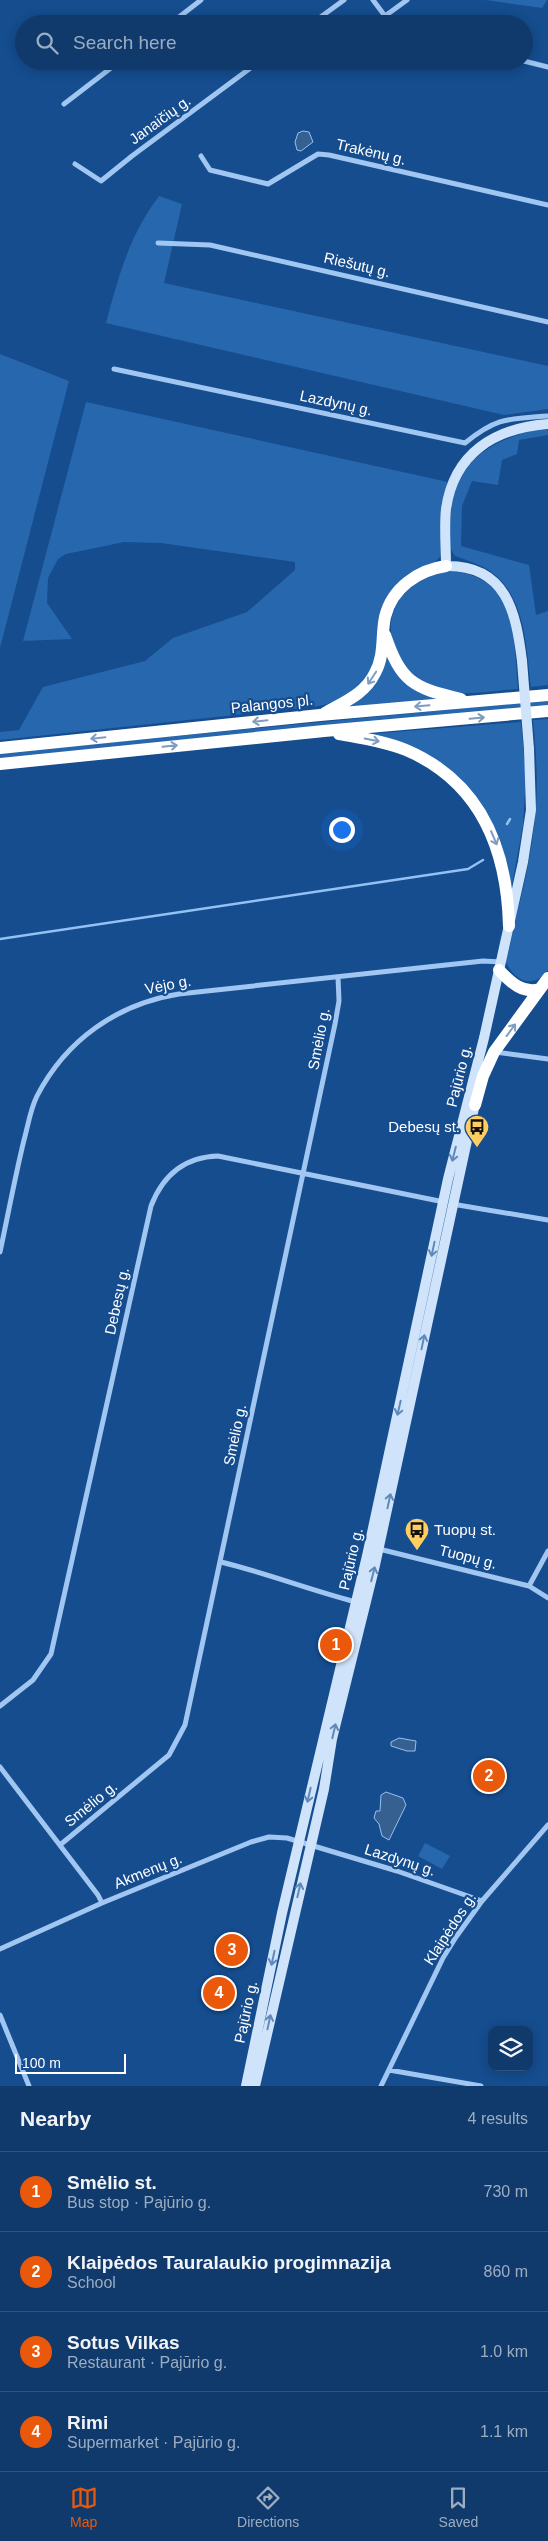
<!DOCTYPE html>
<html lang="en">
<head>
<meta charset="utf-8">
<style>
  body { margin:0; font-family:Arial,sans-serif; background:#1e4573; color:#f1f3f6 }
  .controls { position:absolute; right:15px; bottom:15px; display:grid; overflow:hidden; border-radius:10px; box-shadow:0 2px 12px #0003 }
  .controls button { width:45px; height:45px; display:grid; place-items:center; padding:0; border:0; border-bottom:1px solid #30547e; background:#103a6b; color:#f1f3f6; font:25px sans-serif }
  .scale { position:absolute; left:15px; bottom:12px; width:111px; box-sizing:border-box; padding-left:5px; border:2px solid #fff; border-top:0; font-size:14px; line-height:18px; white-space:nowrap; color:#fff; -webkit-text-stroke:4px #154d8f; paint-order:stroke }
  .you { position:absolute; left:341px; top:829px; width:18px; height:18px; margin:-12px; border:4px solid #fff; border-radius:50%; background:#1a73e8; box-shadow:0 0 0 8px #1a73e833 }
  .badge { display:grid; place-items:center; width:32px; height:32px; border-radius:50%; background:#ea580c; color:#fff; font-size:16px; font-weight:700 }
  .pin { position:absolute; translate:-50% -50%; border:2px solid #fff; box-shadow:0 1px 5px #0006 }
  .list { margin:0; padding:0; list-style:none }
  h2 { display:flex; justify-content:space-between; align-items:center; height:65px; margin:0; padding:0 20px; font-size:21px }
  h2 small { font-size:16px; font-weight:400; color:#9cadc1 }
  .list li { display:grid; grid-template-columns:32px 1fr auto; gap:15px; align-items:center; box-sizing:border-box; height:80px; padding:0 20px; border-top:1px solid #30547e }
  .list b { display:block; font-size:19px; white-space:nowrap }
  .list p { margin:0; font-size:16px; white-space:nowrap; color:#9cadc1 }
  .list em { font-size:16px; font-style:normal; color:#9cadc1 }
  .icon { flex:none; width:28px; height:28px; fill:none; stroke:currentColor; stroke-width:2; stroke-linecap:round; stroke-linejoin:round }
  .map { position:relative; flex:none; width:548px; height:2086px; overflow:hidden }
  .search { position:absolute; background:#103a6b; box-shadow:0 2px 12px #0003; left:15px; right:15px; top:15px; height:55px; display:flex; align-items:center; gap:12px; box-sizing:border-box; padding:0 18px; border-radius:28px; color:#9cadc1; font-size:19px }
  .sheet { height:385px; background:#103a6b }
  nav { display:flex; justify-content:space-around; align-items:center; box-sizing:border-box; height:70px; border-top:1px solid #30547e; background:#103a6b; font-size:14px; color:#9cadc1 }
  nav a { display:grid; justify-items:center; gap:2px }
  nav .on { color:#ea580c }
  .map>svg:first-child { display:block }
  .green { fill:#2767ae }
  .water { fill:#366090; stroke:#92c2f3 }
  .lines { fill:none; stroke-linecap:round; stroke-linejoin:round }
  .stream { stroke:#92c2f3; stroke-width:2.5 }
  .street { stroke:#a0c6f1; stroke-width:5 }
  .secondary { stroke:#cfe3fb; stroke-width:10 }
  .highway { stroke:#fff; stroke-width:12 }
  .secondary-bridge { stroke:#cfe3fb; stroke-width:10 }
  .oneway { stroke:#7e9dc1 }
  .oneway2 { stroke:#5f89ba }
  .labels { text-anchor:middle; stroke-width:4.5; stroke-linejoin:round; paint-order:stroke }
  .street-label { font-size:15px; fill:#fff; stroke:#154d8f }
  .poi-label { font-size:15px; fill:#fff; stroke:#154d8f; text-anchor:end }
</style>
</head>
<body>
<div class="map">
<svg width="548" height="2086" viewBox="0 0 548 2086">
  <rect width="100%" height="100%" fill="#154d8f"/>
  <path class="green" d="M486,0H547L542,8Z
    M159,196L182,204L164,283L548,366V409L504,415L106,323C119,275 129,236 159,196Z
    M0,354L69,381L0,648Z
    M86,402L448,482L441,521V555C433,569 410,567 400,582C396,588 395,600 392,608C379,653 373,695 319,706L0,740V732L19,730L43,687L145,661L173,638L247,612L295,570V562L161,543L124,542L66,554L58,559L48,578L47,603L72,639L23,641Z
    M534,430H548V435L519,440L517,454L502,460L498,485L472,481L462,506L461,546L529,565L536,615L548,611V685L531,687C526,647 526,596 490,571C480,564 466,560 455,556C447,545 449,535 450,522C453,466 482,444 534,430Z
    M445,571C517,573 513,633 518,689C496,690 457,698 437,690C430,686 420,682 413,678C408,674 404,664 400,659C376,618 402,581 445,571Z
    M385,651L437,699L347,707Z
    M548,700V706L0,759V753Z
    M548,719V970C534,989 515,982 506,962C517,912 532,860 536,808C538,778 536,750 533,720Z
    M521,722L526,776L523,825L511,890L501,841L485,812L469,789L369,734Z
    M425,1843L450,1856L442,1869L418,1856Z"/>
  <path class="water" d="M303,131L309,132L313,142L301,151L297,150L295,142L298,133Z
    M399,1738L416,1741L415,1751H407L391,1746V1742Z
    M386,1792L403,1798L406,1805L389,1840L382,1836L379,1824L374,1818L376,1811H380L381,1795Z"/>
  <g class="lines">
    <path class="stream" d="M507,824L510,819
      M0,939L468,869L483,860"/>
    <path class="street" d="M373,0L385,16L407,0
      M170,24L201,0
      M311,24L344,0
      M524,61L548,67
      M64,104L120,61
      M201,156L210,170L268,184L318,154L329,155L548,205
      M75,164L101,181L132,156L260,61
      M158,243L210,245L548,322
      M114,369L465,443C497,417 508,419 548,416
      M495,1052L548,1059
      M452,1204L548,1220
      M0,1252C8,1215 15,1177 24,1140C28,1126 30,1110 37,1096C66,1040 117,1004 179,994L483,961L501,962
      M379,1549L529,1586L548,1598
      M221,1562C266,1573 310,1590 356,1602
      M529,1586L548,1551
      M0,1706L33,1680L51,1654L151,1206C163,1175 184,1157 218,1156L444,1202
      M0,1767L98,1895L102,1903
      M60,1845L169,1755L185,1725L335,1024L339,1001L338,977
      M0,1949L102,1903L251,1842L269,1837L287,1838L397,1871L482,1901
      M0,2015L29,2086
      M389,2070L481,2086
      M381,2086L443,1958L456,1937L482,1901L548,1825"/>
    <path class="secondary" d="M522,661C516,613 507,565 446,566C446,547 444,528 446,509C454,453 495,428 548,424
      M246,2086L282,1913L367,1556L448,1179L484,1038L523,862L531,810L529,749
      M255,2086L324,1789L332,1739L375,1565L476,1099"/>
    <path class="highway" d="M385,635C401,682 413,688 461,699
      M325,713C344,702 365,694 375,673C385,655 381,636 385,617C392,588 418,570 446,566
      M339,734C361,738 384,741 406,750C481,782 507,849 509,926
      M0,748L320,715L548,695
      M0,764L324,731L548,711
      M499,970C511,983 523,994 540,989
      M475,1105L483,1076L494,1052L548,978"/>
    <path class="secondary-bridge" d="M522,661L529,749"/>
  </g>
  <defs><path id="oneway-shaft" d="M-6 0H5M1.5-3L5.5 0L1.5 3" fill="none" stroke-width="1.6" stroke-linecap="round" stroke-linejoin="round" transform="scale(1.25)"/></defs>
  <g class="oneway">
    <use href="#oneway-shaft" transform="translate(372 678) rotate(123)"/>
    <use href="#oneway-shaft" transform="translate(422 706) rotate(175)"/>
    <use href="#oneway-shaft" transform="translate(477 718) rotate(-5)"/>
    <use href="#oneway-shaft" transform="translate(260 721) rotate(174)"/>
    <use href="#oneway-shaft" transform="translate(98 738) rotate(174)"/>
    <use href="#oneway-shaft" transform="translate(372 740) rotate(12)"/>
    <use href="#oneway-shaft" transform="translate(170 746) rotate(-6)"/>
    <use href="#oneway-shaft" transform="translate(494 838) rotate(67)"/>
    <use href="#oneway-shaft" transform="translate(511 1030) rotate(-54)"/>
  </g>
  <g class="oneway2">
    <use href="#oneway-shaft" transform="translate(454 1154) rotate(104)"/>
    <use href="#oneway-shaft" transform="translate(433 1249) rotate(102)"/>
    <use href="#oneway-shaft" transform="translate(423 1342) rotate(-78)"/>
    <use href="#oneway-shaft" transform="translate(399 1408) rotate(103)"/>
    <use href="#oneway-shaft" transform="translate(389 1501) rotate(-78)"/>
    <use href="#oneway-shaft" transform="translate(373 1574) rotate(-76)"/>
    <use href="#oneway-shaft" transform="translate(334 1731) rotate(-77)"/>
    <use href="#oneway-shaft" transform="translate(309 1795) rotate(103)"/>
    <use href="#oneway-shaft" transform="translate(299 1890) rotate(-77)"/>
    <use href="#oneway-shaft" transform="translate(273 1958) rotate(102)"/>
    <use href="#oneway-shaft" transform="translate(269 2022) rotate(-78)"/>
  </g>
  <defs>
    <symbol id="bus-pin" viewBox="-11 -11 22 30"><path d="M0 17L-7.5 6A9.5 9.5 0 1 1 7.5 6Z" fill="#ffcd60" stroke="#154d8f"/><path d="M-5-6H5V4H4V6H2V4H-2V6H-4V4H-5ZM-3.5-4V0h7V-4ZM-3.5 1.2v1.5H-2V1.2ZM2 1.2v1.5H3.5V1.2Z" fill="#111"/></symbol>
  </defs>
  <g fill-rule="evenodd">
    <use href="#bus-pin" x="463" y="1113" width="28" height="38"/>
    <use href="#bus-pin" x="403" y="1516" width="28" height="38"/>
  </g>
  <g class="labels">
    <g class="street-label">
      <text transform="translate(160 120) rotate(-36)" y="5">Janaičių g.</text>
      <text transform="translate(371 152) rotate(13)" y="5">Trakėnų g.</text>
      <text transform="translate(357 265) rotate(13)" y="5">Riešutų g.</text>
      <text transform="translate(336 403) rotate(12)" y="5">Lazdynų g.</text>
      <text transform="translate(272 704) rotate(-6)" y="5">Palangos pl.</text>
      <text transform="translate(168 985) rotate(-11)" y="5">Vėjo g.</text>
      <text transform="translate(319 1039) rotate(-79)" y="5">Smėlio g.</text>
      <text transform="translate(459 1076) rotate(-76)" y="5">Pajūrio g.</text>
      <text transform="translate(117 1301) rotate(-78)" y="5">Debesų g.</text>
      <text transform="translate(235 1435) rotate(-78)" y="5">Smėlio g.</text>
      <text transform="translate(468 1557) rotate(14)" y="5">Tuopų g.</text>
      <text transform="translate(351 1559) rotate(-77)" y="5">Pajūrio g.</text>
      <text transform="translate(91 1804) rotate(-39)" y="5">Smėlio g.</text>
      <text transform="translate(400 1860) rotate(18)" y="5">Lazdynų g.</text>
      <text transform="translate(148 1871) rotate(-22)" y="5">Akmenų g.</text>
      <text transform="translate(450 1929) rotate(-57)" y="5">Klaipėdos g.</text>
      <text transform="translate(246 2012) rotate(-78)" y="5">Pajūrio g.</text>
    </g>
    <g class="poi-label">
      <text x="460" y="1132">Debesų st.</text>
      <text x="434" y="1535" text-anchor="start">Tuopų st.</text>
    </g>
  </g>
</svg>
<div class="controls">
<button><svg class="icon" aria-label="layers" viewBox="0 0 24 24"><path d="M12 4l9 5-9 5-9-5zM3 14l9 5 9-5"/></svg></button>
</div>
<div class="scale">100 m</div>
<div class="you"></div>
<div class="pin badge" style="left:336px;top:1645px">1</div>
<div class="pin badge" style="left:489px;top:1776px">2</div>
<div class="pin badge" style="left:232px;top:1950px">3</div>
<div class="pin badge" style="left:219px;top:1993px">4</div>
<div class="search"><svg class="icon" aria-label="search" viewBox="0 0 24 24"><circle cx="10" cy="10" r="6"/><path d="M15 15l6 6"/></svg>Search here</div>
</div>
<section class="sheet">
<h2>Nearby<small>4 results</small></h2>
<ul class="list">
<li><span class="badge">1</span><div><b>Smėlio st.</b><p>Bus stop · Pajūrio g.</p></div><em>730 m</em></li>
<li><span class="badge">2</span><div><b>Klaipėdos Tauralaukio progimnazija</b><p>School</p></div><em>860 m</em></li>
<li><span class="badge">3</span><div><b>Sotus Vilkas</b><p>Restaurant · Pajūrio g.</p></div><em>1.0 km</em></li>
<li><span class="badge">4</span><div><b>Rimi</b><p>Supermarket · Pajūrio g.</p></div><em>1.1 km</em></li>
</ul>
</section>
<nav>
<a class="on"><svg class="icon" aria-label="map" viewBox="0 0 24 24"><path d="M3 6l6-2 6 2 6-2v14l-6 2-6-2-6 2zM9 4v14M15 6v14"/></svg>Map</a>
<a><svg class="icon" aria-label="directions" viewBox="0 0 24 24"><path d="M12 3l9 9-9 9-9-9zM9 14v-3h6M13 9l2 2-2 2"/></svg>Directions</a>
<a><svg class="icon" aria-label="saved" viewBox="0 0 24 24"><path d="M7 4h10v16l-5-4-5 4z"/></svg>Saved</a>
</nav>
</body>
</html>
